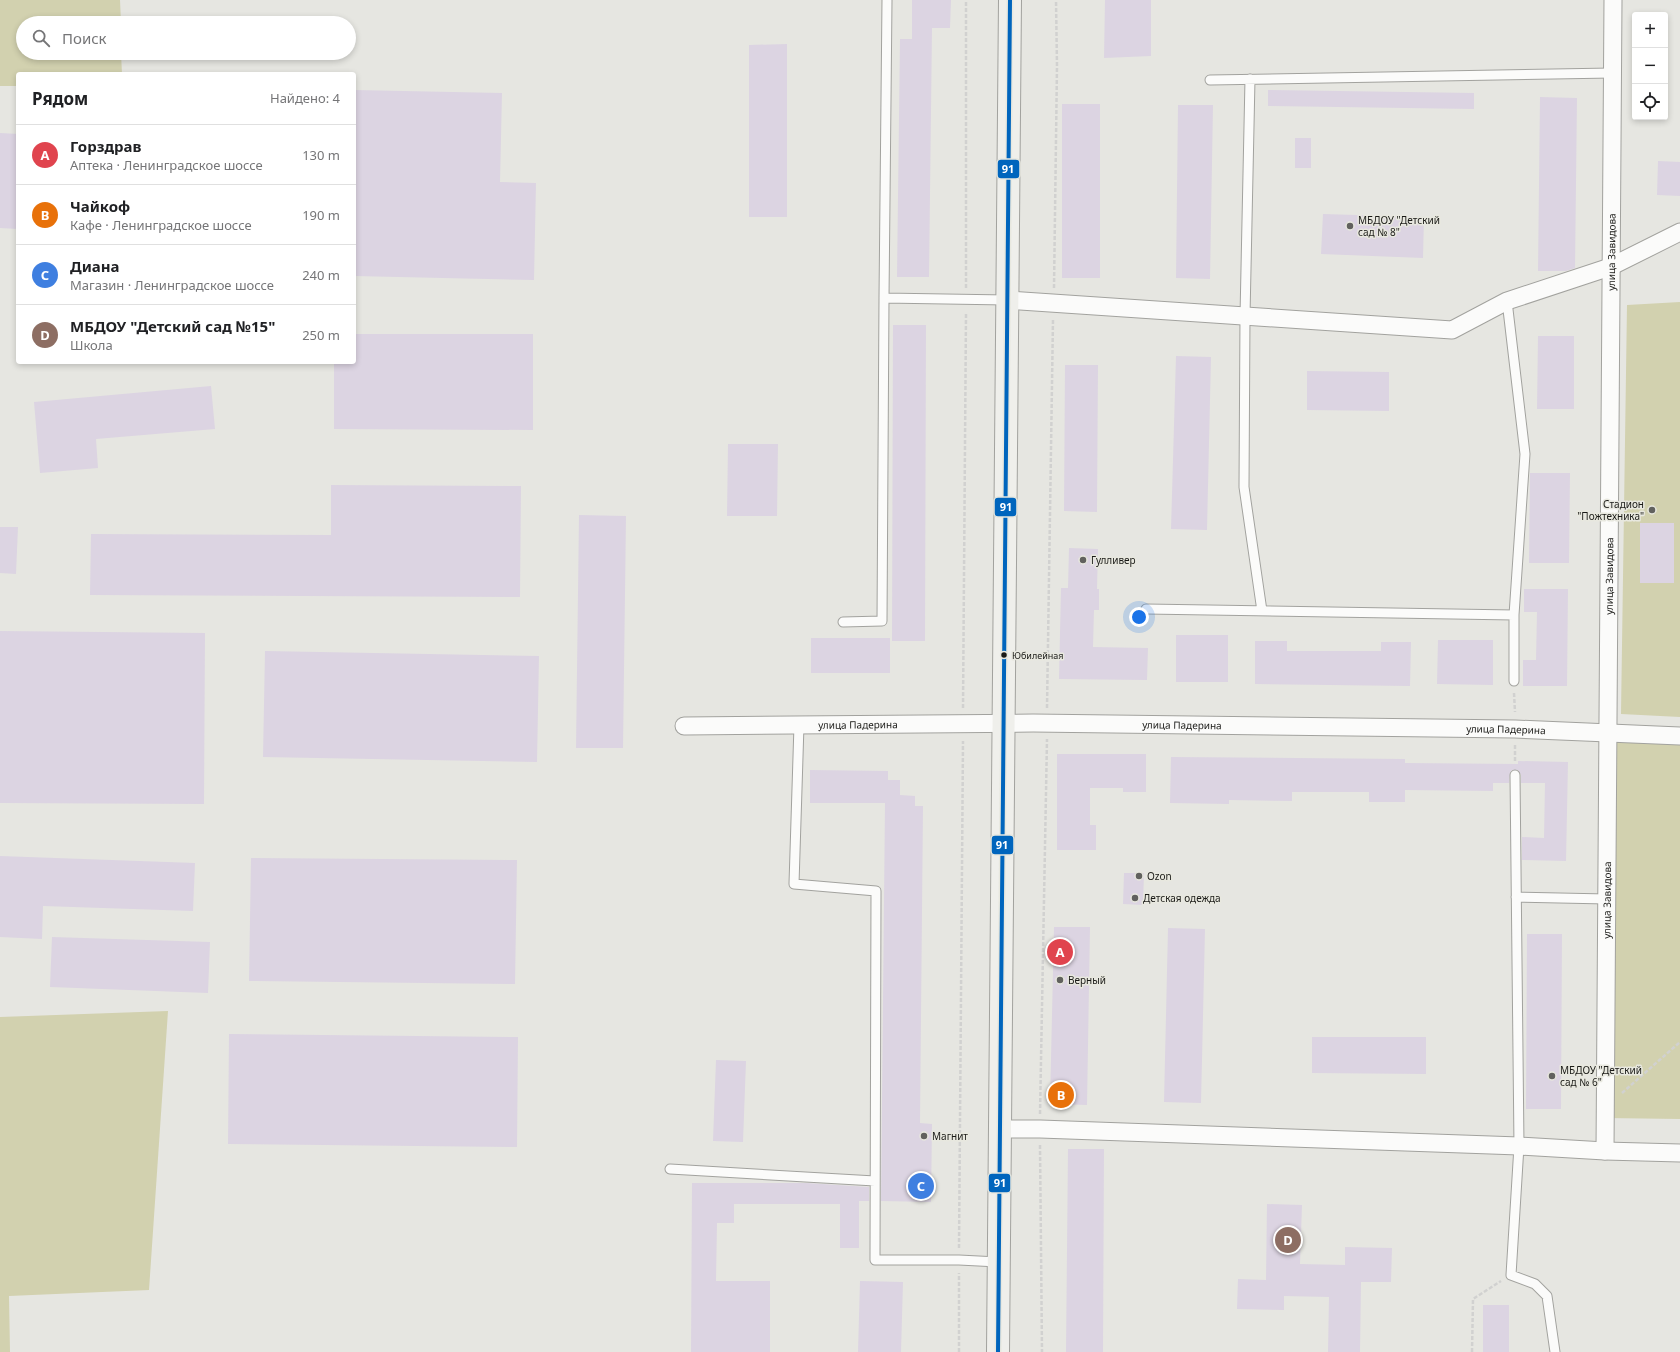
<!DOCTYPE html>
<html lang="ru">
<head>
<meta charset="utf-8">
<style>
  body { margin:0; font-family:"Noto Sans",sans-serif; background:#f6f6f6; color:#202124 }
  .controls { position:absolute; right:12px; top:12px; display:grid; overflow:hidden; border-radius:4px; box-shadow:0 2px 6px #0003 }
  .controls button { width:36px; height:36px; display:grid; place-items:center; padding:0; border:0; border-bottom:1px solid #e0e0e0; background:#fff; color:#202124; font:20px sans-serif }
  .you { position:absolute; left:1139px; top:617px; width:14px; height:14px; margin:-10px; border:3px solid #fff; border-radius:50%; background:#1a73e8; box-shadow:0 0 0 6px #1a73e833 }
  .badge { display:grid; place-items:center; width:26px; height:26px; border-radius:50%; background:#7c3aed; color:#fff; font-size:13px; font-weight:700 }
  .pin { position:absolute; translate:-50% -50%; border:2px solid #fff; box-shadow:0 1px 4px #0006 }
  .list { margin:0; padding:0; list-style:none }
  h2 { display:flex; justify-content:space-between; align-items:center; height:52px; margin:0; padding:0 16px; font-size:17px }
  h2 small { font-size:13px; font-weight:400; color:#757577 }
  .list li { display:grid; grid-template-columns:26px 1fr auto; gap:12px; align-items:center; box-sizing:border-box; height:60px; padding:0 16px; border-top:1px solid #e0e0e0 }
  .list b { display:block; font-size:15px; white-space:nowrap }
  .list p { margin:0; font-size:13px; white-space:nowrap; color:#757577 }
  .list em { font-size:13px; font-style:normal; color:#757577 }
  .icon { flex:none; width:22px; height:22px; fill:none; stroke:currentColor; stroke-width:2; stroke-linecap:round; stroke-linejoin:round }
  .map { position:relative; flex:none; width:1680px; height:1352px; overflow:hidden }
  .search { position:absolute; background:#fff; box-shadow:0 2px 6px #0003; left:16px; top:16px; width:340px; height:44px; display:flex; align-items:center; gap:10px; box-sizing:border-box; padding:0 14px; border-radius:22px; color:#757577; font-size:15px }
  .panel { position:absolute; background:#fff; box-shadow:0 2px 6px #0003; left:16px; top:72px; width:340px; height:292px; border-radius:4px }
  .map>svg:first-child { display:block }
  .green { fill:#d2d1af }
  .building { fill:#dcd4e2 }
  .lines { fill:none; stroke-linecap:round; stroke-linejoin:round }
  .service-casing { stroke:#a2a29e; stroke-width:11 }
  .minor-casing { stroke:#a2a29e; stroke-width:19 }
  .secondary-casing { stroke:#a2a29e; stroke-width:24 }
  .path { stroke:#d1d1d0; stroke-width:2.5; stroke-dasharray:4 2; stroke-linecap:butt }
  .service { stroke:#fbfbfa; stroke-width:9 }
  .minor { stroke:#fbfbfa; stroke-width:17 }
  .secondary { stroke:#efefeb; stroke-width:22 }
  .bus-1-casing { stroke:#e8e8df; stroke-width:7 }
  .bus-1 { stroke:#0065bd; stroke-width:4 }
  .poi-dot { fill:#61615e; stroke:#e8e8df; stroke-width:1.5 }
  .bus-dot { fill:#1a1a17; stroke:#e8e8df; stroke-width:1.5 }
  .labels { text-anchor:middle; stroke-width:3; stroke-linejoin:round; paint-order:stroke }
  .bus-label { font-size:9px; fill:#1a1a17; stroke:#e8e8df; text-anchor:start }
  .poi-label { font-size:10px; fill:#1a1a17; stroke:#e8e8df; text-anchor:start }
  .street-label { font-size:10px; fill:#1a1a17; stroke:#e8e8df }
  .line-badge { stroke:#e8e8df; stroke-width:1.5 }
  .badge-label { font-size:11px; text-anchor:middle; font-weight:bold; fill:#fff }
</style>
</head>
<body>
<div class="map">
<svg width="1680" height="1352" viewBox="0 0 1680 1352">
  <rect width="100%" height="100%" fill="#e6e6e1"/>
  <path class="green" d="M0,0H120L121,23H23V53H121L122,74H18V86H0Z
    M1680,302V717L1621,714L1627,305Z
    M1608,732L1680,736V1119L1605,1118Z
    M168,1011L149,1290L9,1296L10,1352H0V1017Z"/>
  <path class="building" d="M912,0H951L950,28H932L929,277H897L900,39H912Z
    M1105,0H1151V56L1104,58Z
    M787,44V217H749V45Z
    M354,90L502,93L500,182L536,183L534,280L354,276Z
    M1268,90L1474,93V109L1268,106Z
    M1540,97L1577,98L1575,268L1566,271H1538Z
    M1062,104H1100V278H1062Z
    M1178,105H1213L1210,279L1176,278Z
    M0,133L18,134V229L0,228Z
    M1295,138H1311V168H1295Z
    M1658,161L1680,162V196L1657,195Z
    M1323,214L1424,217L1423,258L1321,254Z
    M893,325H926L925,641H892Z
    M354,334H533V430L334,429V362H354Z
    M1538,336H1574V409H1537Z
    M1176,356L1211,357L1207,530L1171,529Z
    M1065,365H1098L1097,512L1064,511Z
    M1307,371L1389,372V411L1307,410Z
    M211,386L215,429L96,439L98,468L40,473L34,402Z
    M728,444H778L777,516H727Z
    M1530,473H1570L1569,563H1529Z
    M331,485L521,486L520,597L90,595L91,534L331,535Z
    M579,515L626,516L623,748H576Z
    M1640,523H1674V583H1640Z
    M0,527H18L16,574L0,573Z
    M1069,548L1098,549L1097,589H1099V610H1094L1093,647L1148,648L1147,680L1059,679L1061,588H1068Z
    M1524,589H1568L1567,686H1523V660H1536L1537,612H1524Z
    M0,631L205,633L204,804L0,803Z
    M1176,635H1228V682H1176Z
    M811,638H890V673H811Z
    M1438,640H1493V685L1437,684Z
    M1255,641H1287V651H1381V642H1411L1410,686L1255,684Z
    M265,651L539,656L537,762L263,757Z
    M1057,754H1146V792H1123V788H1090V825H1096V850H1057Z
    M1171,757L1405,759V763L1518,764V761L1568,762L1566,861L1522,860V837L1544,838L1545,783H1521V775L1518,770H1512L1510,772L1509,783H1493V791L1405,790V802H1369V792H1292V801L1229,800V804L1170,803Z
    M810,770L888,771V780H900V795L915,796V806H923L920,1123L932,1124L931,1202L881,1201L885,803H810Z
    M0,856L195,863L193,911L43,906L42,939L0,937Z
    M251,858L517,860L515,984L249,981Z
    M1124,873H1144L1143,905L1123,904Z
    M1054,927H1090L1087,1105L1050,1104Z
    M1168,928L1205,929L1201,1103L1164,1102Z
    M1527,934H1562L1561,1109H1526Z
    M52,937L210,942L208,993L50,987Z
    M229,1034L518,1037L517,1147L228,1144Z
    M1312,1037H1426V1074L1312,1073Z
    M716,1060L746,1061L743,1142L713,1141Z
    M1068,1149H1104L1103,1352H1066Z
    M692,1183H806L869,1187V1201H859V1248H840V1204H734V1223H717L716,1281H770V1352H691Z
    M1267,1204L1302,1205L1300,1264L1345,1265V1247L1392,1248L1391,1282H1361L1360,1352H1328L1329,1297L1284,1296V1310L1237,1309L1238,1279L1266,1280Z
    M860,1281L903,1282L901,1352H858Z
    M1483,1305H1509V1352H1483Z"/>
  <g class="lines">
    <defs>
      <path id="service" d="M887,0L884,298L1007,300
        M1250,79L1245,316L1244,487L1262,611
        M1210,80L1612,73
        M1507,301L1525,454L1514,615V681
        M1146,609L1514,615
        M843,622L882,621L884,298
        M799,725L794,884L876,891L875,1260H959L998,1262
        M1515,775L1519,1146L1511,1275L1535,1284L1547,1296L1555,1352
        M1516,897L1607,899
        M670,1169L875,1181"/>
      <g id="minor">
        <path d="M1007,300L1452,330L1507,301L1610,267L1680,232"/>
        <path id="s1" d="M684,726L1033,723L1515,729L1680,736"/>
        <path d="M1000,1129H1040L1519,1146L1605,1151L1680,1153"/>
        <path id="s2" d="M1605,1151L1613,0"/>
      </g>
      <path id="secondary" d="M998,1352L1010,0"/>
    </defs>
    <use href="#service" class="service-casing"/>
    <use href="#minor" class="minor-casing"/>
    <use href="#secondary" class="secondary-casing"/>
    <path class="path" d="M966,288V0
      M1054,288L1057,66L1056,0
      M1514,693L1515,712
      M963,708L966,313
      M1047,708L1053,319
      M1515,745V762
      M1622,1093L1680,1042
      M1040,1114L1047,739
      M1040,1145L1042,1352
      M959,1248L963,741
      M959,1352V1273
      M1472,1352L1473,1299L1501,1281"/>
    <use href="#service" class="service"/>
    <use href="#minor" class="minor"/>
    <use href="#secondary" class="secondary"/>
    <defs>
      <path id="bus-1" d="M998,1352L1010,0"/>
    </defs>
    <use href="#bus-1" class="bus-1-casing"/>
    <use href="#bus-1" class="bus-1"/>
  </g>
  <g class="poi-dot">
    <circle cx="1350" cy="226" r="4"/>
    <circle cx="1652" cy="510" r="4"/>
    <circle cx="1083" cy="560" r="4"/>
    <circle cx="1139" cy="876" r="4"/>
    <circle cx="1135" cy="898" r="4"/>
    <circle cx="1060" cy="980" r="4"/>
    <circle cx="1552" cy="1076" r="4"/>
    <circle cx="924" cy="1136" r="4"/>
  </g>
  <circle class="bus-dot" cx="1004" cy="655" r="3.5"/>
  <g class="labels">
    <g class="bus-label">
      <text x="1012" y="659">Юбилейная</text>
    </g>
    <g class="poi-label">
      <text x="1358" y="224">МБДОУ "Детский<tspan x="1358" dy="12">сад № 8"</tspan></text>
      <text x="1644" y="508" text-anchor="end">Стадион<tspan x="1644" dy="12">"Пожтехника"</tspan></text>
      <text x="1091" y="564">Гулливер</text>
      <text x="1147" y="880">Ozon</text>
      <text x="1143" y="902">Детская одежда</text>
      <text x="1068" y="984">Верный</text>
      <text x="1560" y="1074">МБДОУ "Детский<tspan x="1560" dy="12">сад № 6"</tspan></text>
      <text x="932" y="1140">Магнит</text>
    </g>
    <g class="street-label">
      <text dy="4" stroke="none"><textPath href="#s2" startOffset="899">улица Завидова</textPath></text>
      <text dy="4" stroke="none"><textPath href="#s2" startOffset="575">улица Завидова</textPath></text>
      <text dy="4" stroke="none"><textPath href="#s1" startOffset="174">улица Падерина</textPath></text>
      <text dy="4" stroke="none"><textPath href="#s1" startOffset="498">улица Падерина</textPath></text>
      <text dy="4" stroke="none"><textPath href="#s1" startOffset="822">улица Падерина</textPath></text>
      <text dy="4" stroke="none"><textPath href="#s2" startOffset="251">улица Завидова</textPath></text>
    </g>
  </g>
  <g class="line-badge">
    <rect x="997" y="159" width="23" height="20" rx="4" fill="#0065bd"/>
    <rect x="994" y="497" width="23" height="20" rx="4" fill="#0065bd"/>
    <rect x="991" y="835" width="23" height="20" rx="4" fill="#0065bd"/>
    <rect x="988" y="1173" width="23" height="20" rx="4" fill="#0065bd"/>
  </g>
  <g class="badge-label">
    <text x="1008" y="173">91</text>
    <text x="1006" y="511">91</text>
    <text x="1002" y="849">91</text>
    <text x="1000" y="1187">91</text>
  </g>
</svg>
<div class="controls">
<button>+</button>
<button>−</button>
<button><svg class="icon" aria-label="locate" viewBox="0 0 24 24"><circle cx="12" cy="12" r="6"/><path d="M12 2v4M12 18v4M2 12h4M18 12h4"/></svg></button>
</div>
<div class="you"></div>
<div class="pin badge" style="left:1060px;top:952px;background:#e0444e">A</div>
<div class="pin badge" style="left:1061px;top:1095px;background:#e8710a">B</div>
<div class="pin badge" style="left:921px;top:1186px;background:#3f7fe0">C</div>
<div class="pin badge" style="left:1288px;top:1240px;background:#8d6e63">D</div>
<div class="search"><svg class="icon" aria-label="search" viewBox="0 0 24 24"><circle cx="10" cy="10" r="6"/><path d="M15 15l6 6"/></svg>Поиск</div>
<section class="panel">
<h2>Рядом<small>Найдено: 4</small></h2>
<ul class="list">
<li><span class="badge" style="background:#e0444e">A</span><div><b>Горздрав</b><p>Аптека · Ленинградское шоссе</p></div><em>130 m</em></li>
<li><span class="badge" style="background:#e8710a">B</span><div><b>Чайкоф</b><p>Кафе · Ленинградское шоссе</p></div><em>190 m</em></li>
<li><span class="badge" style="background:#3f7fe0">C</span><div><b>Диана</b><p>Магазин · Ленинградское шоссе</p></div><em>240 m</em></li>
<li><span class="badge" style="background:#8d6e63">D</span><div><b>МБДОУ &quot;Детский сад №15&quot;</b><p>Школа</p></div><em>250 m</em></li>
</ul>
</section>
</div>
</body>
</html>
